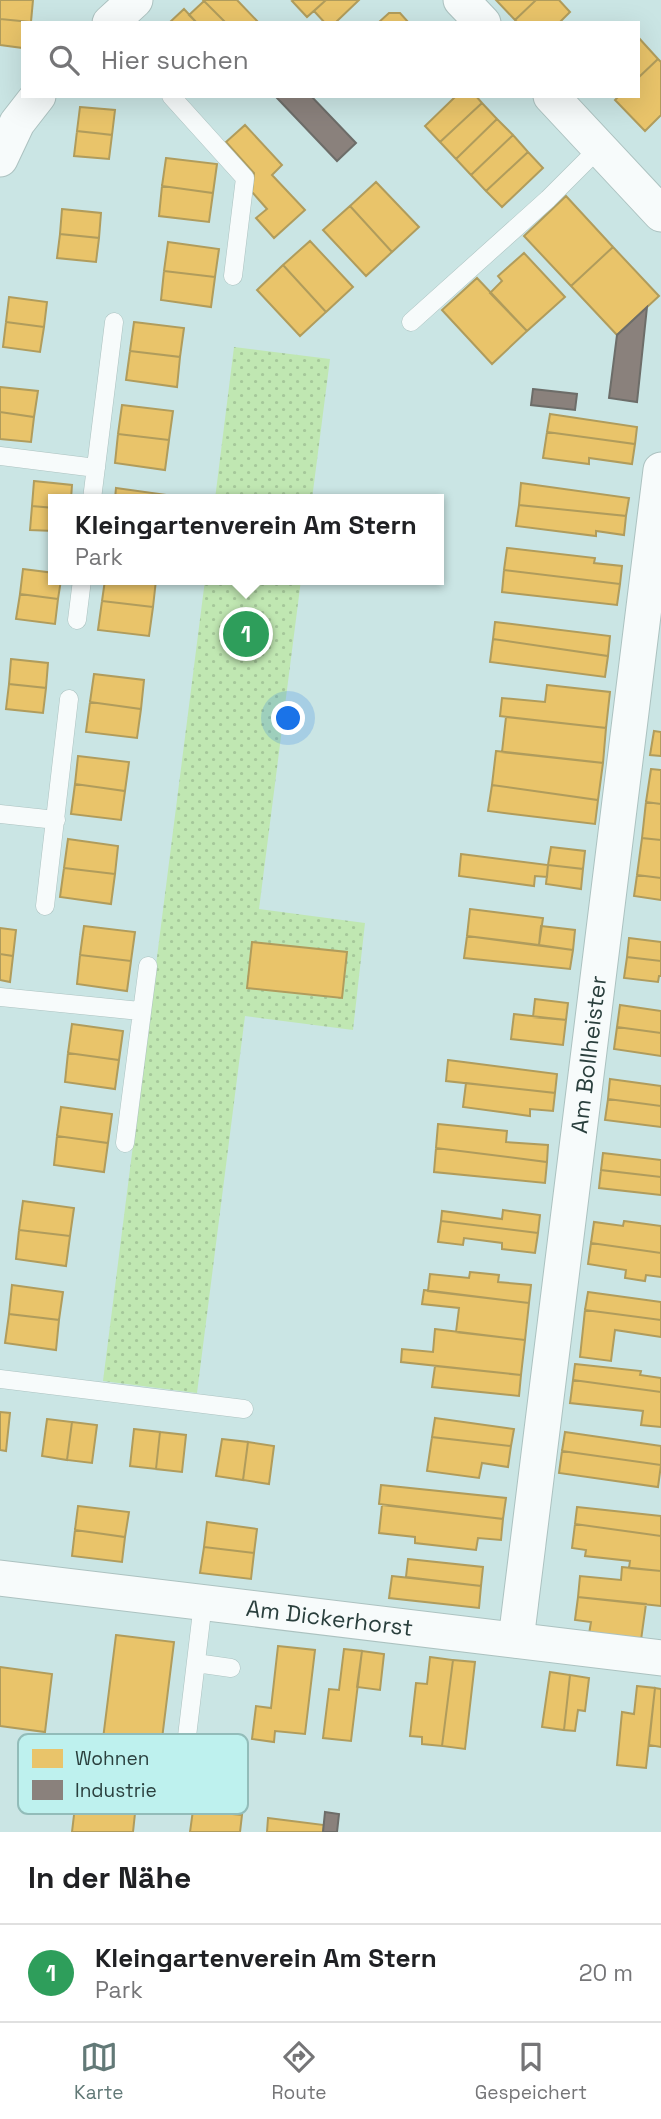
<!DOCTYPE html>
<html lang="de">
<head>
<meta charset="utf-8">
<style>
  body { margin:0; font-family:"Space Grotesk",sans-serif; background:#f2f2f2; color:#202124 }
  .you { position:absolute; left:289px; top:719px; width:24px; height:24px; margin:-18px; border:5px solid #fff; border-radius:50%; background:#1a73e8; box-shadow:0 0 0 10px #1a73e833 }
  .badge { display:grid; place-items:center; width:46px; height:46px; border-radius:50%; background:#627977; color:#fff; font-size:23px; font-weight:700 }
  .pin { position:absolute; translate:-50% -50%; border:4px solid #fff; box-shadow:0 2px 7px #0006 }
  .popup { position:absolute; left:48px; top:494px; width:396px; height:91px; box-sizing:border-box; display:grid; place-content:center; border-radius:0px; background:#fff; filter:drop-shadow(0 2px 5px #0005); font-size:23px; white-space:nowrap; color:#757577 }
  .popup b { font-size:26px; color:#202124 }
  .popup::after { content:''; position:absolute; left:50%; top:100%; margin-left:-14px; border:14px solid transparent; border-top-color:#fff }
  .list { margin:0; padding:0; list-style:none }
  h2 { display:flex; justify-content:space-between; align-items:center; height:91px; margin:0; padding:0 28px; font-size:30px }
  h2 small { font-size:23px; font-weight:400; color:#757577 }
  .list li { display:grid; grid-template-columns:46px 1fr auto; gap:21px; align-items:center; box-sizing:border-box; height:98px; padding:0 28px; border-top:2px solid #e0e0e0 }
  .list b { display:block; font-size:26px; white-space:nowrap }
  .list p { margin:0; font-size:23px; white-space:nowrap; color:#757577 }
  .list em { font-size:23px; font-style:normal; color:#757577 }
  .icon { flex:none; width:38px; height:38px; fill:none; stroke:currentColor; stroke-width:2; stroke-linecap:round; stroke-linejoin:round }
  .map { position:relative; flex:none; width:661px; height:1832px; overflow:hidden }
  .search { position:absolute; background:#fff; box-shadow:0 7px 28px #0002; left:21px; right:21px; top:21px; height:77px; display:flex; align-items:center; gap:18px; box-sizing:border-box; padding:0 24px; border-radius:0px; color:#757577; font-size:26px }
  .sheet { height:189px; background:#fff }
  nav { display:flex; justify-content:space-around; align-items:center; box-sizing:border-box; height:98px; border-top:2px solid #e0e0e0; background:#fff; font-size:19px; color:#757577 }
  nav a { display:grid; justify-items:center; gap:4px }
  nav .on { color:#627977 }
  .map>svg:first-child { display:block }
  .garden { fill:url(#garden-dots) }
  .homes { fill:#e9c46a; stroke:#b09c5c; stroke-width:2 }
  .industry { fill:#8a817c; stroke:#6d6d69; stroke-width:2 }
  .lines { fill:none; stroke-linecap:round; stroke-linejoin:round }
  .service-casing { stroke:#acc2c0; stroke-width:19 }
  .minor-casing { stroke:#acc2c0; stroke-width:37 }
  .service { stroke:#f7fbfb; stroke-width:18 }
  .minor { stroke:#f7fbfb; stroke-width:35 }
  .labels { text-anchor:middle; stroke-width:7; stroke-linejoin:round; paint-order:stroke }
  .street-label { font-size:23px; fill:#2a3f3d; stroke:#bef1ee }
  .key { fill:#bef1ee; stroke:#92bcb9; stroke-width:2 }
  .key-label { font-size:19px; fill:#2a3f3d }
</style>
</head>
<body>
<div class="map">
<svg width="661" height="1832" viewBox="0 0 661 1832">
  <defs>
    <pattern id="garden-dots" width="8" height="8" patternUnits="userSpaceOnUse" patternTransform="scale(1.75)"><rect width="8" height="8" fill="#c0e7b2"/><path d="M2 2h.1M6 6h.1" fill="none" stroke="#a5c79a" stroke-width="1.8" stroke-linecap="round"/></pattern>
  </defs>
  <rect width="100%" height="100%" fill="#cae5e4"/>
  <path class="garden" d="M234,347L330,359L312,499H215Z
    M205,580H301L259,909L365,923L353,1030L245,1016L197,1393L103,1381Z"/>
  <path class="homes" d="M0,0H33L31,22L0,19Z
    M203,0H237L259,23H226Z
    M294,0H326L307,17L292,1Z
    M326,0H359L335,23H325L314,11Z
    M496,0H536L515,20Z
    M536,0H559L570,12L559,23H518L515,20Z
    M204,1L226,23H197L189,15Z
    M184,9L197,23H169Z
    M389,13H400L409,23H378Z
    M0,19L31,22L23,23V48L0,45Z
    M638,37L658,59L638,78Z
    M658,59L661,62V115L645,131L615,100L619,96H638V78Z
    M456,96H476L482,103L440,142L425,126Z
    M482,103L497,119L456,159L440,142Z
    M80,107L115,110L112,135L77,131Z
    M497,119L513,135L471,175L456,159Z
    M245,125L282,165L272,175L305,210L274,238L256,218L267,209L252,192L254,173L226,142Z
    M77,131L112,135L109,159L74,156Z
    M513,135L528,152L486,191L471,175Z
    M528,152L543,168L502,207L486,191Z
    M166,158L217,164L213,193L162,186Z
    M376,182L419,227L392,252L350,206Z
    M162,186L213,193L209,222L159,216Z
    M566,196L613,247L571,286L524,236Z
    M350,206L392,252L366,276L323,230Z
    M62,209L101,213L99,238L60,234Z
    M60,234L99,238L96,262L57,258Z
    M310,241L353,287L326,312L283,265Z
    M168,242L219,249L215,277L164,271Z
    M613,247L659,296L617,335L571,286Z
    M524,253L565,297L527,331L490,293L502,281L498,276Z
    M283,265L326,312L300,336L257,290Z
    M164,271L215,277L211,307L161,300Z
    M477,278L527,331L492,364L442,310Z
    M9,297L47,302L44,327L6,322Z
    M6,322L44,327L40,352L3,347Z
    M134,322L184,328L180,357L130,351Z
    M130,351L180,357L177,387L126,380Z
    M0,387L38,391L34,417L0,412Z
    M122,405L173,411L169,440L118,434Z
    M0,412L34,417L31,442L0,439Z
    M550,414L637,427L635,444L547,432Z
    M547,432L635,444L632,464L589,458V464L543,458Z
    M118,434L169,440L165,470L115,463Z
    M34,481L72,485L71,499H54V508L32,506Z
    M521,483L629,498L626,516L519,505Z
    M116,488L167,495L166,499H115Z
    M519,505L626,516L624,535L596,531V536L516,526Z
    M32,506L54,508V531L30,530Z
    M507,548L595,558L594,563L622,566L620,584L504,570Z
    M23,569L54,573V580H61L58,599L20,594Z
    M504,570L620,584L617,605L502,592Z
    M105,580H156L153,607L102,601Z
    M20,594L58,599L55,624L16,619Z
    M102,601L153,607L149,636L98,630Z
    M495,622L610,636L608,656L493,639Z
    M493,639L608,656L605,677L490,662Z
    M11,659L48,663L46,688L9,684Z
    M94,674L144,680L141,709L90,702Z
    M9,684L46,688L43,713L6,709Z
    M547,685L610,692L606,728L500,716L502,698L545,702Z
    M90,702L141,709L137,738L86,732Z
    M506,717L606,728L603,763L502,752Z
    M654,731L661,732V756L650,755Z
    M496,751L603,763L598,800L492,785Z
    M78,756L129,762L125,791L75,784Z
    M651,769L661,770V804L646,802Z
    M75,784L125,791L121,820L71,814Z
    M492,785L598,800L595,824L488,811Z
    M646,802L661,804V840L642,838Z
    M642,838L661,840V878L637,875Z
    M68,839L118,846L115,874L64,868Z
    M551,847L585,851L583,869L548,865Z
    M461,854L548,865L547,877L535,876L534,886L459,876Z
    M548,865L583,869L581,889L546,884Z
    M64,868L115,874L111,904L60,897Z
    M637,875L661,878V900L634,896Z
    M470,909L543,918L539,945L467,936Z
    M84,926L135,932L131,961L80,955Z
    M541,926L575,930L573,950L539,945Z
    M0,928L16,930L13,956L0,954Z
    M467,936L573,950L570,969L464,958Z
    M629,938L661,942V961L627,957Z
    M252,942L347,952L342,998L247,988Z
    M0,954L13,956L10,982L0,980Z
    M80,955L131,961L127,991L77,984Z
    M627,957L661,961V976H659L658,982L624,978Z
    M535,999L568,1003L566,1020L533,1017Z
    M620,1005L661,1011V1033L617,1027Z
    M514,1014L566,1020L563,1045L511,1039Z
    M72,1024L123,1031L119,1060L68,1053Z
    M617,1027L661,1033V1056L614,1049Z
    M68,1053L119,1060L115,1089L65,1082Z
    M448,1060L557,1074L555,1093L446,1081Z
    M610,1079L661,1086V1106L608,1099Z
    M466,1083L555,1093L553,1111L530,1109V1116L463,1107Z
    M608,1099L661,1106V1127L605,1120Z
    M61,1107L112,1114L108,1143L57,1136Z
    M438,1124L507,1131L506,1142L548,1145L547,1162L436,1148Z
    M57,1136L108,1143L104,1172L54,1165Z
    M436,1148L547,1162L545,1183L434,1172Z
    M603,1153L661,1160V1177L601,1170Z
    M601,1170L661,1177V1195L599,1188Z
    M23,1201L74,1208L70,1236L19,1230Z
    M503,1210L540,1215L538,1233L441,1221L442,1211L502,1219Z
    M441,1221L538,1233L535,1253L502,1249V1243L464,1238L463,1245L438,1242Z
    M624,1221L661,1226V1253L591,1243L594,1222L623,1226Z
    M19,1230L70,1236L66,1266L16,1259Z
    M591,1243L661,1253V1277L646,1275L645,1281L625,1278L626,1270L588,1264Z
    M470,1272L499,1275L498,1282L531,1285L529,1303L428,1291L430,1274L469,1278Z
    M12,1285L63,1292L59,1320L9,1314Z
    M424,1290L529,1303L525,1340L456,1332L459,1308L422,1304Z
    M588,1292L661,1302V1320L585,1310Z
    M585,1310L661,1320V1337L615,1330L611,1361L580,1357Z
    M9,1314L59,1320L56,1350L5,1343Z
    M435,1329L525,1340L521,1375L401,1362L402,1349L433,1352Z
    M575,1364L641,1371L640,1375L661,1378V1392L573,1380Z
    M435,1366L521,1375L519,1396L432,1387Z
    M573,1380L661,1392V1427L641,1425L643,1411L570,1403Z
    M0,1412L10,1413L6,1451L0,1450Z
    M435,1418L514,1429L511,1446L432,1437Z
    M47,1419L72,1422L67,1460L42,1456Z
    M72,1422L97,1425L92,1463L67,1460Z
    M134,1429L160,1432L156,1469L130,1466Z
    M160,1432L186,1435L182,1472L156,1469Z
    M565,1432L661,1446V1465L562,1451Z
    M432,1437L511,1446L508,1467L482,1463L479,1478L427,1471Z
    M222,1439L248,1442L243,1480L216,1476Z
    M248,1442L274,1446L269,1484L243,1480Z
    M562,1451L661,1465L658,1487L559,1473Z
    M381,1485L506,1498L503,1519L379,1504Z
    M382,1505L503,1519L501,1540L478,1538L476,1550L415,1543V1537L379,1533Z
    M78,1506L129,1512L125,1537L75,1530Z
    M577,1507L661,1516V1536L575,1524Z
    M207,1522L257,1529L254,1553L204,1547Z
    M575,1524L661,1536V1571L629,1568L630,1561L585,1556L586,1550L572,1548Z
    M75,1530L125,1537L122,1562L72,1556Z
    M204,1547L254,1553L251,1579L200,1573Z
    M408,1559L483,1567L481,1586L406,1577Z
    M622,1567L661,1571V1606L578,1597L580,1576L621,1580Z
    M392,1576L481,1586L479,1608L389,1598Z
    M578,1597L646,1604L641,1640L589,1634L591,1622L575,1620Z
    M116,1635L174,1642L157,1779L99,1771Z
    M278,1646L315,1650L305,1734L275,1731L274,1742L252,1739L256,1706L271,1708Z
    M344,1649L362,1651L351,1741L323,1738L329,1689L339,1690Z
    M362,1651L384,1654L380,1690L357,1687Z
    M430,1657L453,1660L442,1746L422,1744V1737L410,1736L416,1683L427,1684Z
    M453,1660L475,1662L465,1749L442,1746Z
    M0,1667L52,1674L45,1732L0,1726Z
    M550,1672L570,1675L564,1730L542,1727Z
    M570,1675L589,1678L585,1711L578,1710L575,1731L564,1730Z
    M637,1686L655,1688L646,1768L617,1765L622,1712L634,1714Z
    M655,1688L661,1689V1747L649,1745Z
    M76,1798L136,1804L133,1832H72Z
    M193,1810L242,1815L240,1832H190Z
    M268,1818L324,1825L323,1832H267Z"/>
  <path class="industry" d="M279,96H311L356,143L337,161L277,98Z
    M647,307L637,402L609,398L617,335Z
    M533,389L577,394L575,410L531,405Z
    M325,1812L339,1814L337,1832H323Z"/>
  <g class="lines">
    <defs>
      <path id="service" d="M171,96L245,178L233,276
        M411,322L548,199L599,148
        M0,456L96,468
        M92,499L114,322
        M77,620L82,580
        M0,814L56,820
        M45,906L69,699
        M0,997L140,1011
        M125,1143L148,966
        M0,1379L244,1409
        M203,1603L185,1753L237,1762
        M196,1663L231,1668"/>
      <g id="minor">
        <path d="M461,0L483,23"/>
        <path d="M110,23L135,0"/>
        <path d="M551,96L661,214"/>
        <path d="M0,159L17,123L38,96"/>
        <path id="s1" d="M0,1578L661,1658"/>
        <path id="s2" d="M516,1640L661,470"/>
      </g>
    </defs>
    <use href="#service" class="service-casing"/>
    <use href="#minor" class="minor-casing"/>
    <use href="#service" class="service"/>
    <use href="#minor" class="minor"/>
  </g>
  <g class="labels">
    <g class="street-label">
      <text dy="8" stroke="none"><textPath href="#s2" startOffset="590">Am Bollheister</textPath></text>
      <text dy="8" stroke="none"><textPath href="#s1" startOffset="332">Am Dickerhorst</textPath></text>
    </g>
  </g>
  <rect x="18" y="1734" width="230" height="80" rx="10" class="key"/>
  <rect x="32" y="1749" width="31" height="19" fill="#e9c46a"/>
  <rect x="32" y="1780" width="31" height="20" fill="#8a817c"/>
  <g class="key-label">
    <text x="75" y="1765">Wohnen</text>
    <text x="75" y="1797">Industrie</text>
  </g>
</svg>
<div class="you"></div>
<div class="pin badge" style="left:246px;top:634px;background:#2e9e5b">1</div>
<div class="popup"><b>Kleingartenverein Am Stern</b>Park</div>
<div class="search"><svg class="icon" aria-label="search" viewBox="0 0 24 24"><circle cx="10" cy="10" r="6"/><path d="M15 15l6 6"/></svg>Hier suchen</div>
</div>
<section class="sheet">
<h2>In der Nähe<small></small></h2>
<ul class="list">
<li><span class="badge" style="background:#2e9e5b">1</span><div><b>Kleingartenverein Am Stern</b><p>Park</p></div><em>20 m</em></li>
</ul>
</section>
<nav>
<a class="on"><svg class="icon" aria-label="map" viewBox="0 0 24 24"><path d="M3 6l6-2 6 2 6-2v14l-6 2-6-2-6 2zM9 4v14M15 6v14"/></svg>Karte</a>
<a><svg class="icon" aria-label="directions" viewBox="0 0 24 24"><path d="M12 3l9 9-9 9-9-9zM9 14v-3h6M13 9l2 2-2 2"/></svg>Route</a>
<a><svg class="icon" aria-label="saved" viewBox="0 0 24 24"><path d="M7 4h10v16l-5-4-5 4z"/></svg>Gespeichert</a>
</nav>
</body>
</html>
